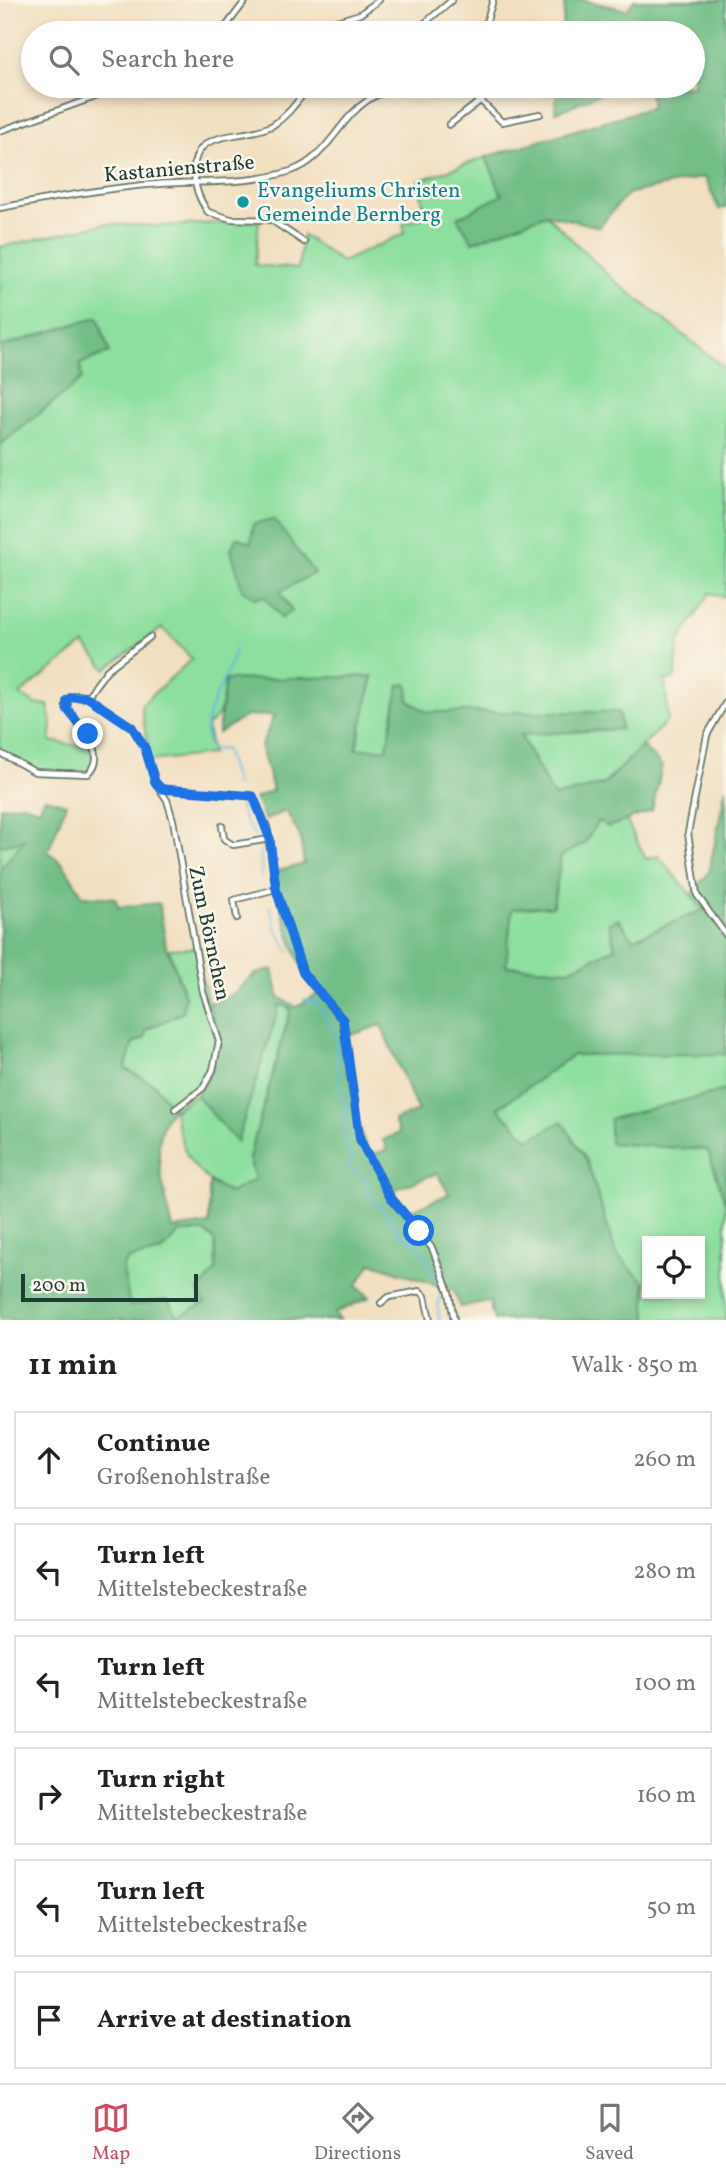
<!DOCTYPE html>
<html lang="en">
<head>
<meta charset="utf-8">
<style>
  body { margin:0; font-family:Vollkorn,serif; background:#f2f2f2; color:#222 }
  .controls { position:absolute; right:21px; bottom:21px; display:grid; overflow:hidden; border-radius:0px; box-shadow:0 4px 10px #0003 }
  .controls button { width:63px; height:63px; display:grid; place-items:center; padding:0; border:0; border-bottom:2px solid #e0e0e0; background:#fff; color:#222; font:35px sans-serif }
  .scale { position:absolute; left:21px; bottom:18px; width:177px; box-sizing:border-box; padding-left:7px; border:4px solid #1f3d34; border-top:0; font-size:19px; line-height:24px; white-space:nowrap; color:#1f3d34; -webkit-text-stroke:5px #fbf7ec; paint-order:stroke }
  .stop { position:absolute; width:21px; height:21px; margin:-16px; border:5px solid #1a73e8; border-radius:50%; background:#fff }
  .stop.end { background:#1a73e8; border-color:#fff; box-shadow:0 2px 7px #0008 }
  .list { margin:0; padding:0; list-style:none }
  h2 { display:flex; justify-content:space-between; align-items:center; height:91px; margin:0; padding:0 28px; font-size:30px }
  h2 small { font-size:23px; font-weight:400; color:#767676 }
  .list li { display:grid; grid-template-columns:46px 1fr auto; gap:21px; align-items:center; box-sizing:border-box; height:98px; margin:0 14px 14px; padding:0 14px; border:2px solid #e0e0e0; border-radius:0px }
  .list b { display:block; font-size:26px; white-space:nowrap }
  .list p { margin:0; font-size:23px; white-space:nowrap; color:#767676 }
  .list em { font-size:23px; font-style:normal; color:#767676 }
  .icon { flex:none; width:38px; height:38px; fill:none; stroke:currentColor; stroke-width:2; stroke-linecap:round; stroke-linejoin:round }
  .map { position:relative; flex:none; width:726px; height:1320px; overflow:hidden }
  .search { position:absolute; background:#fff; box-shadow:0 4px 10px #0003; left:21px; right:21px; top:21px; height:77px; display:flex; align-items:center; gap:18px; box-sizing:border-box; padding:0 24px; border-radius:38px; color:#767676; font-size:26px }
  .sheet { height:763px; background:#fff }
  nav { display:flex; justify-content:space-around; align-items:center; box-sizing:border-box; height:98px; border-top:2px solid #e0e0e0; background:#fff; font-size:19px; color:#767676 }
  nav a { display:grid; justify-items:center; gap:4px }
  nav .on { color:#d1495b }
  .map>svg:first-child { display:block }
  .green { fill:#8ddf9f; stroke:#568e6a; stroke-width:2; fill-rule:evenodd }
  .forest { fill:#72be86; stroke:#487e5d; stroke-width:2; fill-rule:evenodd }
  .lines { fill:none; stroke-linecap:round; stroke-linejoin:round }
  .stream { stroke:#5eb6db; stroke-width:2 }
  .street-casing { stroke:#687665; stroke-width:8 }
  .street { stroke:#fff; stroke-width:4.5 }
  .route { stroke:#1a73e8; stroke-width:9 }
  .culture-dot { fill:#0f9aa8; stroke:#fbf7ec; stroke-width:2.5 }
  .labels { text-anchor:middle; stroke-width:5; stroke-linejoin:round; paint-order:stroke }
  .street-label { font-size:21px; fill:#1f3d34; stroke:#fbf7ec }
  .culture-label { font-size:21px; fill:#0d838f; stroke:#fbf7ec; text-anchor:start }
</style>
</head>
<body>
<div class="map">
<svg width="726" height="1320" viewBox="0 0 726 1320">
  <rect width="100%" height="100%" fill="#fbf7ec"/>
  <filter id="ink" filterUnits="userSpaceOnUse"><feTurbulence type="fractalNoise" baseFrequency=".0143" numOctaves="2"/><feDisplacementMap in="SourceGraphic" scale="14" xChannelSelector="R" yChannelSelector="G"/><feConvolveMatrix kernelMatrix="1 2 1 2 8 2 1 2 1" color-interpolation-filters="sRGB"/></filter>
  <filter id="wash" filterUnits="userSpaceOnUse"><feTurbulence type="fractalNoise" baseFrequency=".00686" numOctaves="4" result="noise"/><feDisplacementMap in="SourceGraphic" scale="28" xChannelSelector="R" yChannelSelector="G"/><feGaussianBlur stdDeviation="1.57" result="paint"/><feColorMatrix in="noise" values="0 0 0 0 0 0 0 0 0 0 0 0 0 0 0 0 0 1.4 0 .05"/><feComposite in="paint" operator="in"/></filter>
  <g filter="url(#wash)">
    <rect width="100%" height="100%" fill="#f1dfc0"/>
    <path class="green" d="M486,157L502,195L473,242L546,214L610,277L726,369V597L710,593L679,641L675,678L665,681L668,720L604,784L554,797L520,734L620,729L619,712H427L409,701L399,685L387,749H355L373,677L226,680L219,715L207,726L212,754L150,761L141,705L192,659L162,628L106,669L84,644L20,694L35,704L48,705L52,726L50,741L91,748C92,753 94,760 92,765C88,779 41,772 29,768C19,764 9,756 0,751V445L81,380L80,364L109,352L97,317L0,347V247L104,224L159,226L259,221L255,265L298,269L303,235L342,262L405,233L403,224L426,216L418,181ZM237,537L314,573L279,592L281,618L264,596Z
      M598,820L608,827L626,820L646,859L658,856L704,910L633,939L619,919L609,923L615,948L569,970L505,966L512,908L553,906L561,856L585,843Z
      M25,839L2,868L0,869V846Z
      M196,948C204,1018 246,1056 173,1109L154,1084L125,1069L133,1043L185,996L169,949Z
      M280,1003L291,1009L249,1158L255,1179L230,1193C188,1171 184,1155 174,1111L196,1095L237,1141Z
      M726,1054V1090L611,1119V1143L708,1150L726,1204V1320H647L645,1283L616,1254L587,1161L562,1122L529,1140L498,1108L573,1055ZM647,1241H700V1294H647Z
      M179,1232H205L215,1241L216,1270L206,1303L178,1317L167,1300L130,1306L122,1267L129,1259L161,1252Z"/>
    <path class="forest" d="M565,0H581L627,10L634,0H726V208L719,209L704,177L627,194L599,227L546,214L473,242L457,218L502,195L486,157L652,107L649,86H693V33H562Z
      M557,86H617L555,113Z
      M98,317L109,352L80,364L82,379L0,445V347Z
      M274,519L314,573L280,592L292,611L281,618L264,596L255,599L242,589L231,549L237,537L251,543L253,524Z
      M373,676L356,749H387L399,685L408,684L409,701L427,712H619L621,729L520,735L554,797L605,784L642,746L662,766L652,811L608,827L598,821L585,843L561,856L553,906L512,909L506,966L569,970L615,948L609,923L618,919L633,939L703,910L691,895L709,872L726,787V1054L573,1055L498,1108L529,1140L562,1121L587,1161L616,1254L645,1283L647,1320H494L489,1301L460,1307L454,1291L371,1263L356,1286L370,1297L335,1313L340,1320H0V869L24,840L0,846V807L23,804L39,809L45,798L66,804L48,852L63,864L83,896L115,898L118,907L159,903L166,946L185,996L183,1012L146,1030L145,1038L133,1043L125,1069L154,1084L173,1109C145,1135 166,1197 173,1229L209,1224V1182L230,1193L255,1179L249,1158L291,1009L280,1004L237,1142L196,1095L211,1073L220,1036L208,1003L232,995L255,974L273,969L278,996L296,1007L318,994C296,965 279,908 274,872L304,864L300,836L286,811L265,820L255,798L273,790L261,747L274,715L247,716L218,733L225,680ZM381,1025L418,1111L394,1120L399,1133L383,1140L387,1150L370,1155C352,1119 352,1075 348,1036ZM437,1173L449,1194L407,1212L391,1191ZM180,1232H205L215,1241L216,1270L198,1291L205,1303L178,1317L167,1300L130,1306L122,1266L129,1259L161,1252Z
      M726,1090V1204L708,1150L610,1143V1119Z"/>
    <g class="lines">
      <path class="stream" d="M235,649C229,683 194,715 211,750L225,749L236,785
        M239,800L243,818L255,836
        M261,849V879
        M270,907L277,931L289,952
        M304,999L316,1003L335,1032L339,1085C351,1106 337,1139 352,1158L347,1167L367,1180L369,1198L389,1216L401,1235C425,1243 428,1268 441,1289L438,1307L439,1320"/>
    </g>
  </g>
  <g filter="url(#ink)">
    <g class="lines">
      <defs>
        <path id="street" d="M221,33L246,0
          M297,33L360,14L379,0
          M413,33L452,0
          M483,33L493,0
          M205,86L226,91L242,86
          M466,86L502,122L540,114
          M449,125L480,101
          M0,131L126,86
          M0,208C52,198 105,188 158,184C202,181 248,185 291,171C327,159 338,120 368,100C382,90 397,90 413,86
          M304,242L271,220L231,219L208,212C199,199 195,188 194,172C193,126 245,141 273,125C289,115 298,100 310,86
          M87,697L107,670L150,637
          M726,702L707,735L688,833L697,895L726,935
          M0,753L35,772L88,774C113,751 73,724 66,705L67,700L77,695L87,697L132,727L145,748L155,782L167,800L173,820L203,992L219,1041L213,1070L203,1088L175,1109
          M162,789L253,796L267,827L276,889L303,973L343,1020L360,1140L391,1197L432,1248L449,1292L454,1320
          M222,826L224,839L233,845L270,839
          M237,918L234,900L276,889
          M381,1303L389,1297L420,1291L425,1296L430,1320"/>
      </defs>
      <use href="#street" class="street-casing"/>
      <use href="#street" class="street"/>
    </g>
  </g>
  <g class="lines" filter="url(#ink)">
    <path class="route" d="M88,734L67,709V700L71,697H87L132,727L145,748L155,782L162,789L253,796L270,839L276,889L303,973L343,1020L360,1140L390,1197L419,1231"/>
  </g>
  <circle class="culture-dot" cx="243" cy="202" r="7"/>
  <g class="labels">
    <g class="street-label">
      <text transform="translate(179 168) rotate(-5)" y="7">Kastanienstraße</text>
      <text transform="translate(210 933) rotate(78)" y="7">Zum Börnchen</text>
    </g>
    <g class="culture-label">
      <text x="257" y="197">Evangeliums Christen<tspan x="257" dy="24">Gemeinde Bernberg</tspan></text>
    </g>
  </g>
</svg>
<div class="controls">
<button><svg class="icon" aria-label="locate" viewBox="0 0 24 24"><circle cx="12" cy="12" r="6"/><path d="M12 2v4M12 18v4M2 12h4M18 12h4"/></svg></button>
</div>
<div class="scale">200 m</div>
<div class="stop" style="left:419px;top:1231px"></div>
<div class="stop end" style="left:88px;top:734px"></div>
<div class="search"><svg class="icon" aria-label="search" viewBox="0 0 24 24"><circle cx="10" cy="10" r="6"/><path d="M15 15l6 6"/></svg>Search here</div>
</div>
<section class="sheet">
<h2>11 min<small>Walk · 850 m</small></h2>
<ul class="list">
<li><svg class="icon" aria-label="ahead" viewBox="0 0 24 24"><path d="M12 20V5M6 11l6-6 6 6"/></svg><div><b>Continue</b><p>Großenohlstraße</p></div><em>260 m</em></li>
<li><svg class="icon" aria-label="left" viewBox="0 0 24 24"><path d="M17 20v-9H6M10 6l-5 5 5 5"/></svg><div><b>Turn left</b><p>Mittelstebeckestraße</p></div><em>280 m</em></li>
<li><svg class="icon" aria-label="left" viewBox="0 0 24 24"><path d="M17 20v-9H6M10 6l-5 5 5 5"/></svg><div><b>Turn left</b><p>Mittelstebeckestraße</p></div><em>100 m</em></li>
<li><svg class="icon" aria-label="right" viewBox="0 0 24 24"><path d="M7 20v-9h11M14 6l5 5-5 5"/></svg><div><b>Turn right</b><p>Mittelstebeckestraße</p></div><em>160 m</em></li>
<li><svg class="icon" aria-label="left" viewBox="0 0 24 24"><path d="M17 20v-9H6M10 6l-5 5 5 5"/></svg><div><b>Turn left</b><p>Mittelstebeckestraße</p></div><em>50 m</em></li>
<li><svg class="icon" aria-label="arrive" viewBox="0 0 24 24"><path d="M6 21V4h12l-3 4 3 4H6"/></svg><div><b>Arrive at destination</b></div></li>
</ul>
</section>
<nav>
<a class="on"><svg class="icon" aria-label="map" viewBox="0 0 24 24"><path d="M3 6l6-2 6 2 6-2v14l-6 2-6-2-6 2zM9 4v14M15 6v14"/></svg>Map</a>
<a><svg class="icon" aria-label="directions" viewBox="0 0 24 24"><path d="M12 3l9 9-9 9-9-9zM9 14v-3h6M13 9l2 2-2 2"/></svg>Directions</a>
<a><svg class="icon" aria-label="saved" viewBox="0 0 24 24"><path d="M7 4h10v16l-5-4-5 4z"/></svg>Saved</a>
</nav>
</body>
</html>
